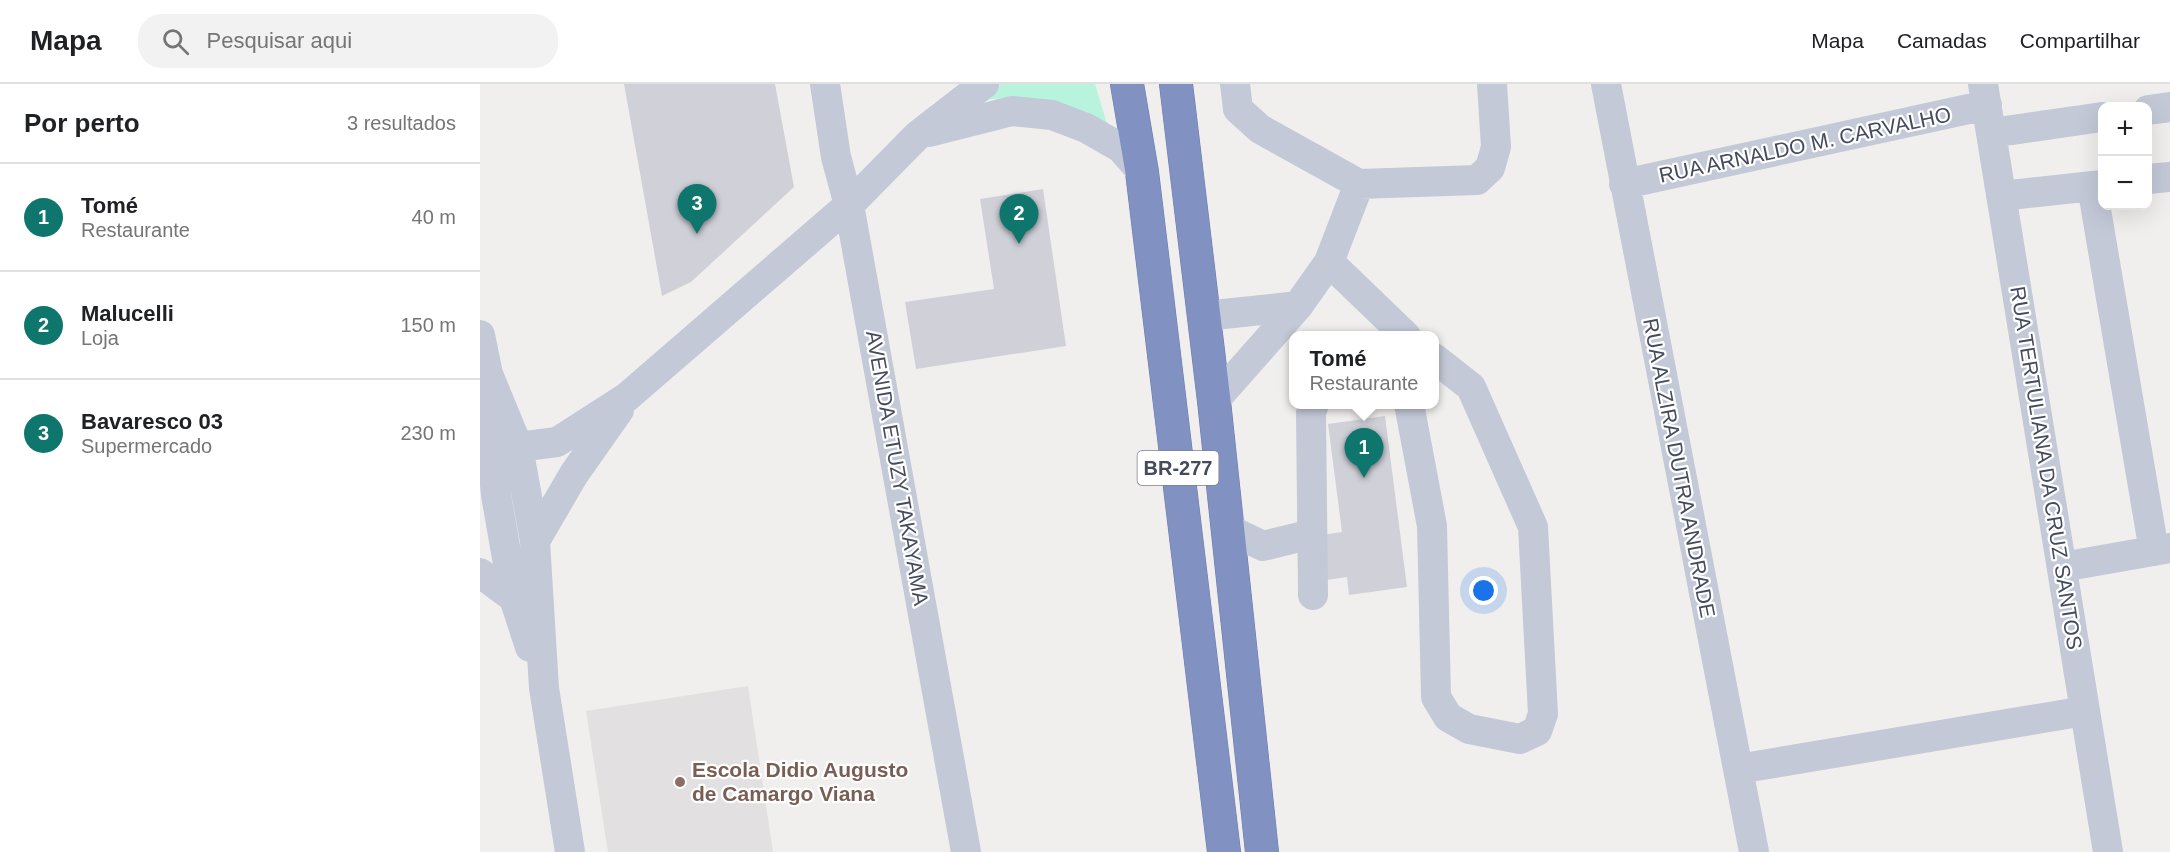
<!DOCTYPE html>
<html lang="pt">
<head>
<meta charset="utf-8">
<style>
  body { margin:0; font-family:Helvetica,sans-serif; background:#f2f2f2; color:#202124 }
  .controls { position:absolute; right:18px; top:18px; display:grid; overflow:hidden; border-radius:12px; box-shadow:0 6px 24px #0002 }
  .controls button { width:54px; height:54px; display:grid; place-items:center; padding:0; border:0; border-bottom:2px solid #e0e0e0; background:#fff; color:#202124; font:30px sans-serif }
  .you { position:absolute; left:1004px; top:507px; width:21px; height:21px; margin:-15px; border:4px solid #fff; border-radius:50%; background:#1a73e8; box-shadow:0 0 0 9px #1a73e833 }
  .badge { display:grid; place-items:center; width:39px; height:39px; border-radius:50%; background:#0f766e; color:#fff; font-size:20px; font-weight:700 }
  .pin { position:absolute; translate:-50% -50px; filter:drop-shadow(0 2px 3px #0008) }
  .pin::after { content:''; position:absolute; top:32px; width:21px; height:18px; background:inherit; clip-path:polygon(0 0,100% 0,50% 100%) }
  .popup { position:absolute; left:809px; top:247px; width:150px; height:78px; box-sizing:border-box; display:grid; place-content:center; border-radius:12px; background:#fff; filter:drop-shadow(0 2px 4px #0005); font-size:20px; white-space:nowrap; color:#757577 }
  .popup b { font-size:22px; color:#202124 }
  .popup::after { content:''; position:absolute; left:50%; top:100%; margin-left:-12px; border:12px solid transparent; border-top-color:#fff }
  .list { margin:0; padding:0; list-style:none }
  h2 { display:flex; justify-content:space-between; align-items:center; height:78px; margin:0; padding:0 24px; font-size:26px }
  h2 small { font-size:20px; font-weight:400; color:#757577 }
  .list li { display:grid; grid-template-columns:39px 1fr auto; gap:18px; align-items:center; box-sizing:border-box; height:108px; padding:0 24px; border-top:2px solid #e0e0e0 }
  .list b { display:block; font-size:22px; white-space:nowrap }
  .list p { margin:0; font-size:20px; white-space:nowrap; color:#757577 }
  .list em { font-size:20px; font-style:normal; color:#757577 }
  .icon { flex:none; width:33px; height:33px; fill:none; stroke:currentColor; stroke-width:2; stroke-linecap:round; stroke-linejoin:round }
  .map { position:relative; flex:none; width:1690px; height:768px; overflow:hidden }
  header { display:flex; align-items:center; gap:36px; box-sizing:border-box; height:84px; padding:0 30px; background:#fff; border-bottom:2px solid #e0e0e0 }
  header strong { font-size:28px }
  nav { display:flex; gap:33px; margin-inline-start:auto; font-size:21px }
  .search { width:420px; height:54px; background:#f2f2f2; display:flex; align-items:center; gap:15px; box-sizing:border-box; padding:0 21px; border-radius:24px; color:#757577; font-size:22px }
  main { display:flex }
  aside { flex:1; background:#fff }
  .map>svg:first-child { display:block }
  .education { fill:#e2e0e0 }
  .green { fill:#b8f3dd }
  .building { fill:#d0d0d9 }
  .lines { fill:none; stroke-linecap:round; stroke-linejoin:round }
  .highway-casing { stroke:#6c7bad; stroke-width:34 }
  .minor { stroke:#c3c9d7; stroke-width:30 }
  .highway { stroke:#8191c2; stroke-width:33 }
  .education-dot { fill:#8d6e63; stroke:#fff; stroke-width:2 }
  .labels { text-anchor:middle; stroke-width:4.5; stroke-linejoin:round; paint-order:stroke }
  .shield { fill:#fff; stroke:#7d818e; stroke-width:1.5 }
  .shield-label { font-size:20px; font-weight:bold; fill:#454b5d }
  .street-label { font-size:21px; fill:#454b5d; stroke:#fff }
  .education-label { font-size:21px; font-weight:bold; fill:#785e54; stroke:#fff; text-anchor:start }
</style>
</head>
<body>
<header>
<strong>Mapa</strong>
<div class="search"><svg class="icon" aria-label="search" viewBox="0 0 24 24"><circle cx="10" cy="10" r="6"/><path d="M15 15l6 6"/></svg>Pesquisar aqui</div>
<nav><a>Mapa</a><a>Camadas</a><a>Compartilhar</a></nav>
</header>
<main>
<aside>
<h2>Por perto<small>3 resultados</small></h2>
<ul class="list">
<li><span class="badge">1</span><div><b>Tomé</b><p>Restaurante</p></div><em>40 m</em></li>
<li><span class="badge">2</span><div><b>Malucelli</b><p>Loja</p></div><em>150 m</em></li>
<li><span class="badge">3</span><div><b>Bavaresco 03</b><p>Supermercado</p></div><em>230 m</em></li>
</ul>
</aside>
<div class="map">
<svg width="1690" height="768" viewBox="0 0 1690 768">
  <rect width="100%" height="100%" fill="#f1efee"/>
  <path class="education" d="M268,602L293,768H128L106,627Z"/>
  <path class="green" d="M520,0H615L627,40L542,13L500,16Z"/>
  <path class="building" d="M144,0H295L314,103L211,198L182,212Z
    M563,105L586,262L436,285L425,218L514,205L500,115Z
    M905,332L927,503L869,511L867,493L847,496L841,451L862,448L848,340Z"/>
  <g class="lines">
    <defs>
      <path id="highway" d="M647,0L662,88L744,768
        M696,0L734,317L782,768"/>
    </defs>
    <use href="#highway" class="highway-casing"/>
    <path class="minor" d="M345,0L356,73L369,121L486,768
      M755,0L758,25L780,45L879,100L997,96L1010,84L1016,63L1012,0
      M1126,0L1274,768
      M1503,0L1628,768
      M1668,26L1690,23
      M449,48L532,27L572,31L606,44L641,64L662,88
      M1511,49L1622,33
      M1668,95L1690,93
      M1144,100L1507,21
      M1612,102L1674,467
      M1521,112L1622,101
      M849,178L926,252
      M725,232L818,222
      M0,251L8,290L9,339L16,411L34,514L50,563
      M8,290L38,363L55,457L64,604L90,768
      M734,317L818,222L849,178L879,100
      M929,320L952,442L956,613L968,633L989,645L1040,655L1057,647L1063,630L1053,443L991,303L954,274
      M38,363L77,358L147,313L369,121L438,51L504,0
      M748,445L783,462L832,450
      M55,457L94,390L139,326
      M1582,483L1690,464
      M0,489L34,514
      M833,511L831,329L834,320
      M1258,685L1605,627"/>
    <use href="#highway" class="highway"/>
  </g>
  <circle class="education-dot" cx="200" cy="698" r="6"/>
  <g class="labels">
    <rect class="shield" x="657.5" y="367" width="81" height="34" rx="4.5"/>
    <g class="shield-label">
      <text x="698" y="391">BR-277</text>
    </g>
    <g class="street-label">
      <text transform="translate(1325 61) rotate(-12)" y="7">RUA ARNALDO M. CARVALHO</text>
      <text transform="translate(417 384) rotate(80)" y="7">AVENIDA ETUZY TAKAYAMA</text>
      <text transform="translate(1199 384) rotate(79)" y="7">RUA ALZIRA DUTRA ANDRADE</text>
      <text transform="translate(1566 384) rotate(81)" y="7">RUA TERTULIANA DA CRUZ SANTOS</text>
    </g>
    <g class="education-label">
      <text x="212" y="693">Escola Didio Augusto<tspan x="212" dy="24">de Camargo Viana</tspan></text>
    </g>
  </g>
</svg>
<div class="controls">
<button>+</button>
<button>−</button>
</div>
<div class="you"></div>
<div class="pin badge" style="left:884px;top:394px">1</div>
<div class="popup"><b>Tomé</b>Restaurante</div>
<div class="pin badge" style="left:539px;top:160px">2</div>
<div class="pin badge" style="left:217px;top:150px">3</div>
</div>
</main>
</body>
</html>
